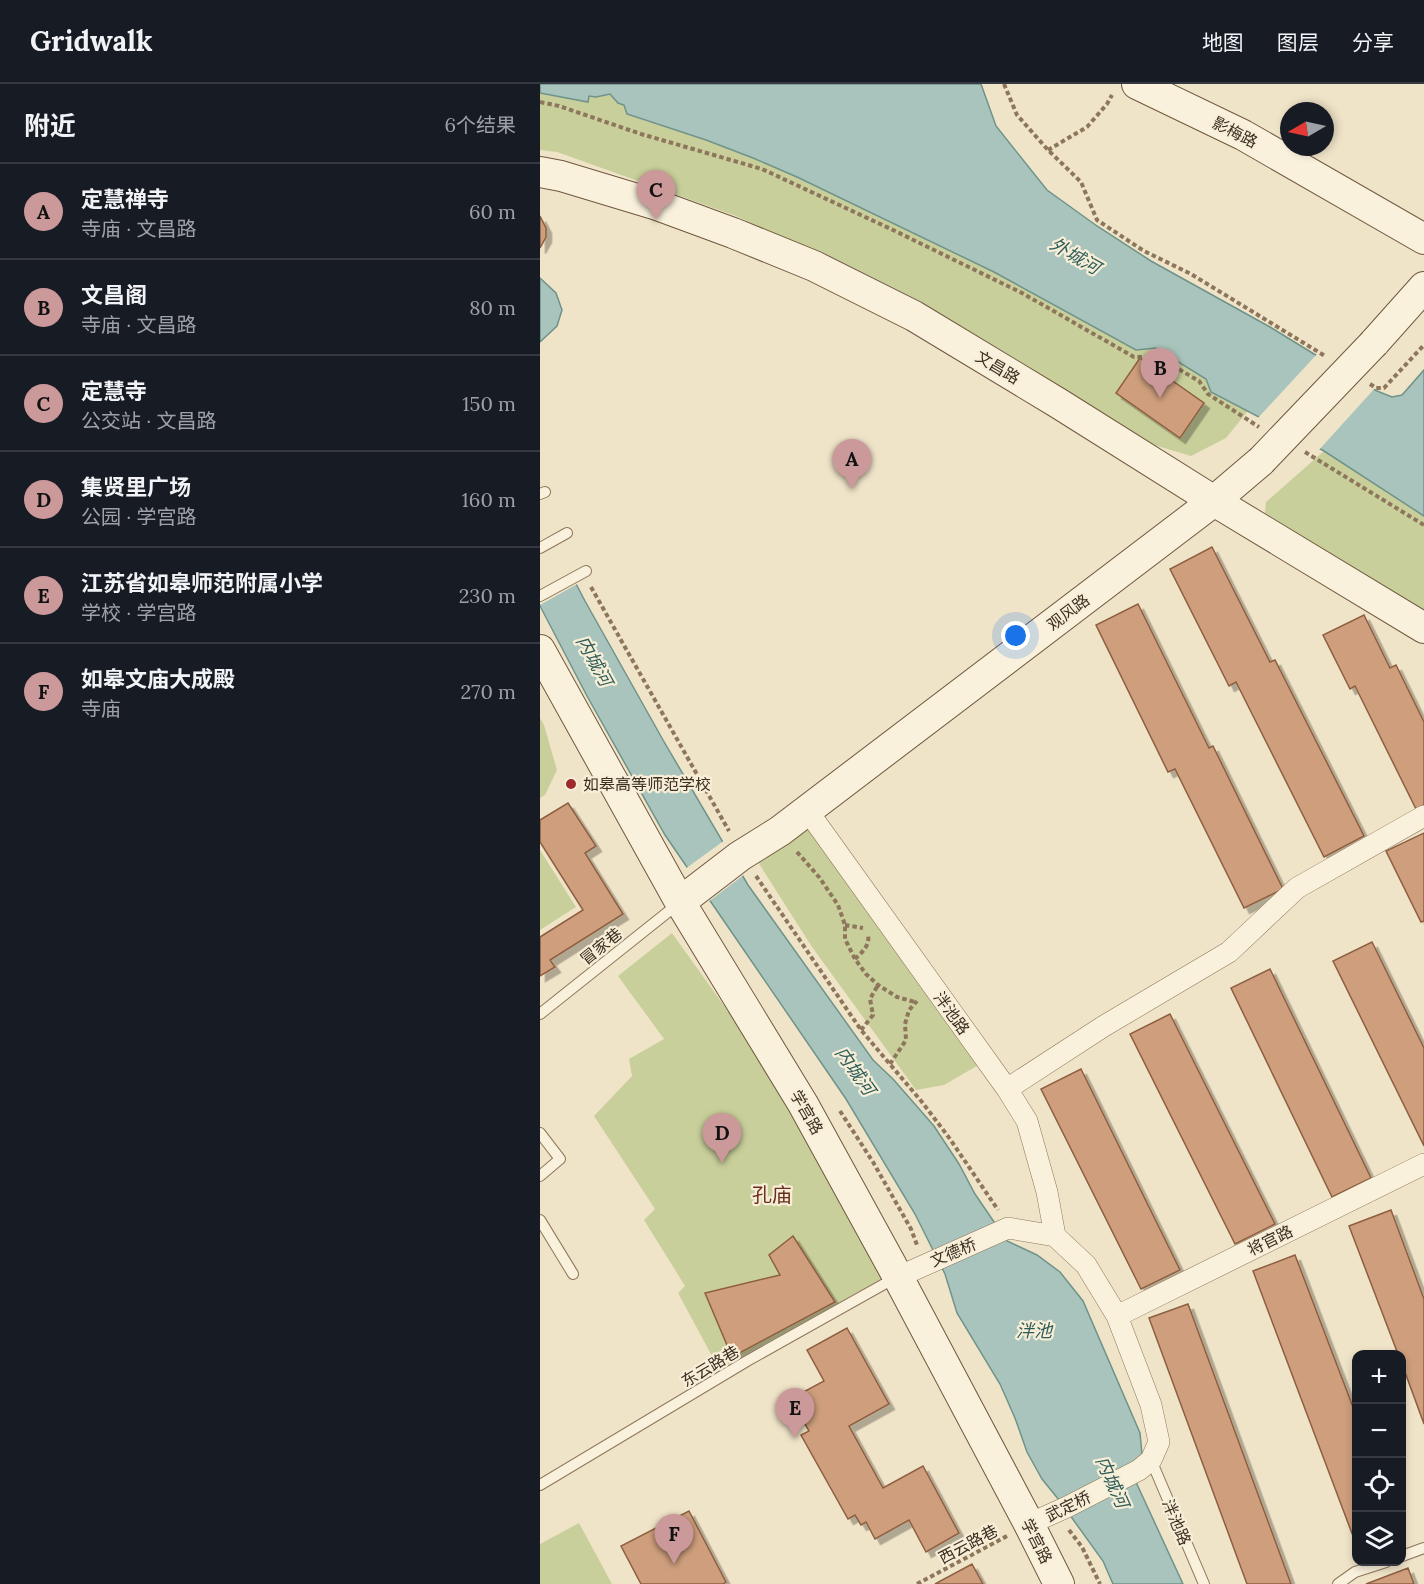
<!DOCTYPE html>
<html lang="zh">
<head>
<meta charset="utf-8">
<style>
  body { margin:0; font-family:Lora,"Noto Sans SC",serif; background:#242831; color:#f1f3f6 }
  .controls { position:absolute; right:18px; bottom:18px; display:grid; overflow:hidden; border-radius:12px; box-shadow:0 3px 9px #0003 }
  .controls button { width:54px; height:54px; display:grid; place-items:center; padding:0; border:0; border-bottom:2px solid #363941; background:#171b24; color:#f1f3f6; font:30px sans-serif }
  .compass { position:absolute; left:740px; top:18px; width:54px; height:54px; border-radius:50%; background:#171b24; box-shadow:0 3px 9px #0003; rotate:261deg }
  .you { position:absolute; left:476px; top:552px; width:21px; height:21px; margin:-15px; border:4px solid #fff; border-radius:50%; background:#1a73e8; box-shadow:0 0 0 9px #1a73e833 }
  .badge { display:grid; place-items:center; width:39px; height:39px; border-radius:50%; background:#cc999b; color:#111; font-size:20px; font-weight:700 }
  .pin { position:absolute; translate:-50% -50px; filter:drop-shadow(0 2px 3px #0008) }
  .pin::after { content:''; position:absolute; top:32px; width:21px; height:18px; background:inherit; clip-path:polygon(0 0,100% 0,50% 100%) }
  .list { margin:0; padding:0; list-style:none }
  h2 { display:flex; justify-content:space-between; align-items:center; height:78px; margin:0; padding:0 24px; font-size:26px }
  h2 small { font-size:20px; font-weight:400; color:#9ea1a6 }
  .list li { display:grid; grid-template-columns:39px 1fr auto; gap:18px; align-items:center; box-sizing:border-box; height:96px; padding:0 24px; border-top:2px solid #363941 }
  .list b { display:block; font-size:22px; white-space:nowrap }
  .list p { margin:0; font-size:20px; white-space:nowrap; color:#9ea1a6 }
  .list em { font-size:20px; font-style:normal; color:#9ea1a6 }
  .icon { flex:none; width:33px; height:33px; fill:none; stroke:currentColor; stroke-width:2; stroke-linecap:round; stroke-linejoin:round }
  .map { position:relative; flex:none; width:884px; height:1500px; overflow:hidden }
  header { display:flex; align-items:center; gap:36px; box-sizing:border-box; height:84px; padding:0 30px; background:#171b24; border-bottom:2px solid #363941 }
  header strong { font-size:28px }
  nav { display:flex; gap:33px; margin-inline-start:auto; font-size:21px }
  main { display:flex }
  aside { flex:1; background:#171b24 }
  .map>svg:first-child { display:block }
  .green { fill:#c9cf9b }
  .water { fill:#a9c4bc; stroke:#6f938a; stroke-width:1.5 }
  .pier { fill:#f0e4c8 }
  .building { fill:#cf9f7d; stroke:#8d5f41; stroke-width:1.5; filter:url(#shadow) }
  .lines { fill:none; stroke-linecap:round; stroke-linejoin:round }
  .lane-casing { stroke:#8d765c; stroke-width:12 }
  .street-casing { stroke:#8d765c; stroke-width:22 }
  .secondary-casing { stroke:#6f573f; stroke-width:32 }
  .path { stroke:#8d765c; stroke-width:4; stroke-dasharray:4.5 3; stroke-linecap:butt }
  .lane { stroke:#faf1dc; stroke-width:10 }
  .street { stroke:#faf1dc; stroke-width:21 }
  .secondary { stroke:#faf1dc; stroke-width:30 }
  .secondary-bridge-casing { stroke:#6f573f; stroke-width:32; stroke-linecap:butt }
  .secondary-bridge { stroke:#faf1dc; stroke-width:30 }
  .poi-dot { fill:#9e2a2b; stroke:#f7eed8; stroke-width:2 }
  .labels { text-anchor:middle; stroke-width:4.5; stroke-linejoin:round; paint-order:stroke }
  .street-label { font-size:16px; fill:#3d2e20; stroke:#f7eed8 }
  .poi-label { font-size:16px; fill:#3d2e20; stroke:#f7eed8; text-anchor:start }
  .water-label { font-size:18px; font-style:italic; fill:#2f5d5a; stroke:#f7eed8 }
  .quarter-label { font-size:20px; fill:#6b2e1e; stroke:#f7eed8 }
</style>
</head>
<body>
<header>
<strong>Gridwalk</strong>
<nav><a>地图</a><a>图层</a><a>分享</a></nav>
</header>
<main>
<aside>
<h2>附近<small>6个结果</small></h2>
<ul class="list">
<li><span class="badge">A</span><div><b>定慧禅寺</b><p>寺庙 · 文昌路</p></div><em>60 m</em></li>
<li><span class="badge">B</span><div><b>文昌阁</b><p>寺庙 · 文昌路</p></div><em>80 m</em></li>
<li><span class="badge">C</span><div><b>定慧寺</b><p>公交站 · 文昌路</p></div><em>150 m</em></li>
<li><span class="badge">D</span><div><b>集贤里广场</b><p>公园 · 学宫路</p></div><em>160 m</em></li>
<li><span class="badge">E</span><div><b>江苏省如皋师范附属小学</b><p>学校 · 学宫路</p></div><em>230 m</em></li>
<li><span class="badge">F</span><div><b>如皋文庙大成殿</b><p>寺庙</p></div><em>270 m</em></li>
</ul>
</aside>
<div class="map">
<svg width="884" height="1500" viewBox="0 0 884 1500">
  <defs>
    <filter id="shadow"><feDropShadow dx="5.5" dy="5.5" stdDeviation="0" flood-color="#0004"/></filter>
  </defs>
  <rect width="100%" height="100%" fill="#f0e4c8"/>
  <path class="green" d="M0,9L47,18L48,12L57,13L70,10L78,19L84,21L87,30L166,56L213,74L257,93L454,188L596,266L616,264L666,295L671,308L708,327L686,354L651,372L614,361L535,315L268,167L196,132L17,68L0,66Z
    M784,367L884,432V531L724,439L726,418Z
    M0,634L4,641L17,686L5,711L0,714Z
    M274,740L442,979L404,1001L376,1006L272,863L216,775Z
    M0,766L36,823L0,846Z
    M132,849L220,972L342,1195L179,1285L138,1209L145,1202L104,1136L115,1125L54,1032L92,992L89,975L124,955L78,892Z
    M39,1439L72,1500H0V1460Z"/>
  <path class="water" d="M0,0H441L456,42L507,106L557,142L611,177L730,243L774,270L837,307L852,313L862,311L884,286V432L784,367L671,308L666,295L616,264L596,266L454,188L257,93L213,74L166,56L87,30L84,21L78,19L70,10L56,13L49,12L48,18L0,9Z
    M0,194L16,209L22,226L17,242L0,258Z
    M0,431L45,517L123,656L208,801L333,976L353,995L394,1042L419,1080L435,1110L467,1157L497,1171L520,1188L543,1217L600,1349L602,1370L589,1383L643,1500H573L563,1477L519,1416L502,1395L487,1368L475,1334L460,1300L417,1229L405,1190L375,1130L306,1015L125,751L47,612L0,522Z"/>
  <path class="pier" d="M778,269L836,303L778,367L717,335Z
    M0,428L3,429L39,499L0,521Z
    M185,756L205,790L168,818L145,785Z"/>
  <path class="building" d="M0,132L6,144V153L0,164Z
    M600,274L664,319L640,354L576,309Z
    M672,463L730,578L735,576L824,752L784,773L696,598L689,602L630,485Z
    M598,520L669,664L673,662L743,805L704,824L635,685L628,688L556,541Z
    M824,531L850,584L856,581L884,638V721L876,725L815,602L810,605L783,551Z
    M28,719L56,762L45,769L83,830L10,876L15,883L0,892V853L43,826L0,758V736Z
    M884,749V837L881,838L846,767Z
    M832,858L884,964V1062L793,877Z
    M730,885L831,1094L792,1113L691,904Z
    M630,930L735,1140L695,1160L590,950Z
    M541,985L640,1186L601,1205L501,1005Z
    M851,1126L884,1215V1340L862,1280V1270H858L809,1142Z
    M253,1152L295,1218L192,1273L165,1209L240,1191L229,1171Z
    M755,1171L816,1331V1460L713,1187Z
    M648,1220L751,1500H707L609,1234Z
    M307,1244L349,1320L309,1342L343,1404L383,1382L419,1449L386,1468L369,1436L335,1455L326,1438L321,1441L315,1431L308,1435L261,1351L269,1347L262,1335L268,1332L256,1312L284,1297L267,1266Z
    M149,1427L186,1498L183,1500H101L81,1462Z
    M432,1480L443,1500H395Z
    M868,1484L874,1500H826Z"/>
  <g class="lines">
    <defs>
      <path id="lane" d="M0,410L5,408
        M0,464L27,449
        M0,512L46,487
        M0,930L138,820
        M0,1049L20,1075L0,1092
        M0,1136L33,1190
        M611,1376L664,1500
        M0,1401L207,1277L355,1194
        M862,1472L884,1464
        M798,1500L815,1488L846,1478"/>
      <path id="street" d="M267,726L467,1005L487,1037L507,1108L515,1152
        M467,1005L564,942L689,868L757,804L884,732
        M358,1193L468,1144L515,1152L546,1181L577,1232L611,1321L619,1358L611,1376L599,1386L527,1423L489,1440
        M577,1232L884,1080"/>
      <path id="secondary" d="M597,0L703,51L884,155
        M0,88L21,92L117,121L193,149L274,182L374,232L518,319L674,417L884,544
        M834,259L884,203
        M0,566L140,818L263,1020L358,1193L489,1440L519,1500
        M140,818L200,772L240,747L674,417L721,377"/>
    </defs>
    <use href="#lane" class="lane-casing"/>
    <use href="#street" class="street-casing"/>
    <use href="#secondary" class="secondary-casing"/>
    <path class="path" d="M464,0L477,31L508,66L541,98L557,136L604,167L651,190L785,272
      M0,18L19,22L101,50L222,85L353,146L482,209L594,273H618L659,297L668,310L719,343
      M508,66L547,43L567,20L572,11
      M830,300L836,304H844L884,261
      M765,368L884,441
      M51,503L189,747
      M257,768L279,793L298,821L305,841V855L315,875L326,890L338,901L357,913L375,918
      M216,792L321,946L382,1018L410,1055L458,1126
      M305,841L323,844
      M315,875C322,868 330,862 328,851
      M321,946L333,931L330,915L338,901
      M350,980L366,956L365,940L369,926L377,917
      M300,1027L333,1078L371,1145L377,1161
      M529,1446L542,1463L560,1500
      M377,1500L467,1452"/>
    <use href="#lane" class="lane"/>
    <use href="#street" class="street"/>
    <use href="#secondary" class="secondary"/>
    <defs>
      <path id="secondary-bridge" d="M721,377L834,259"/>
    </defs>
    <use href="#secondary-bridge" class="secondary-bridge-casing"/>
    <use href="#secondary-bridge" class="secondary-bridge"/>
  </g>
  <circle class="poi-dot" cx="31" cy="700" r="6"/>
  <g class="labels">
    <g class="street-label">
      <text transform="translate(695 48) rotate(27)" y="6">影梅路</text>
      <text transform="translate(458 283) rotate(31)" y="6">文昌路</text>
      <text transform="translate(528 528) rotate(-37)" y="6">观风路</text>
      <text transform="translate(61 862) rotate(-39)" y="6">冒家巷</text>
      <text transform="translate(412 929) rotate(54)" y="6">泮池路</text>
      <text transform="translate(267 1028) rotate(60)" y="6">学宫路</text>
      <text transform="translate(730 1156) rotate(-26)" y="6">将官路</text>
      <text transform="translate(413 1168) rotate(-23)" y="6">文德桥</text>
      <text transform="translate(170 1282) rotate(-31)" y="6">东云路巷</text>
      <text transform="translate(528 1422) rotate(-26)" y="6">武定桥</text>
      <text transform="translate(637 1438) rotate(67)" y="6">泮池路</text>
      <text transform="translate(497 1457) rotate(63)" y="6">学宫路</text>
      <text transform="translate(428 1460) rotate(-28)" y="6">西云路巷</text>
    </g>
    <g class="poi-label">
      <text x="43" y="706">如皋高等师范学校</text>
    </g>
    <g class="water-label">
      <text transform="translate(535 172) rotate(30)" y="6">外城河</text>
      <text transform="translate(54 577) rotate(61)" y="6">内城河</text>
      <text transform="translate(315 987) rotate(55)" y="6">内城河</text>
      <text x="494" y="1253">泮池</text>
      <text transform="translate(572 1398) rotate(66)" y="6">内城河</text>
    </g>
    <g class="quarter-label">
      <text x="232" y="1118">孔庙</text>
    </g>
  </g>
</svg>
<div class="controls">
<button>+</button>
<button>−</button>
<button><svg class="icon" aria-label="locate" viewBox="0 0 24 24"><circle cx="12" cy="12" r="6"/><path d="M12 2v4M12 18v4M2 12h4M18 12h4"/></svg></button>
<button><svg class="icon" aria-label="layers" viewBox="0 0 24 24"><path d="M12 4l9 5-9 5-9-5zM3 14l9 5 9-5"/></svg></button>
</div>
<svg class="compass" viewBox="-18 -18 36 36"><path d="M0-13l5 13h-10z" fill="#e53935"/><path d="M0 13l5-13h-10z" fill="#9ea1a6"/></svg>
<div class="you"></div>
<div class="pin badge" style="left:312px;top:405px">A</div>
<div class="pin badge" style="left:620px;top:314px">B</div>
<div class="pin badge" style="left:116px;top:136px">C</div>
<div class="pin badge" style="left:182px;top:1079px">D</div>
<div class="pin badge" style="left:255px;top:1354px">E</div>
<div class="pin badge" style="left:134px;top:1480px">F</div>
</div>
</main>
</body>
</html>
